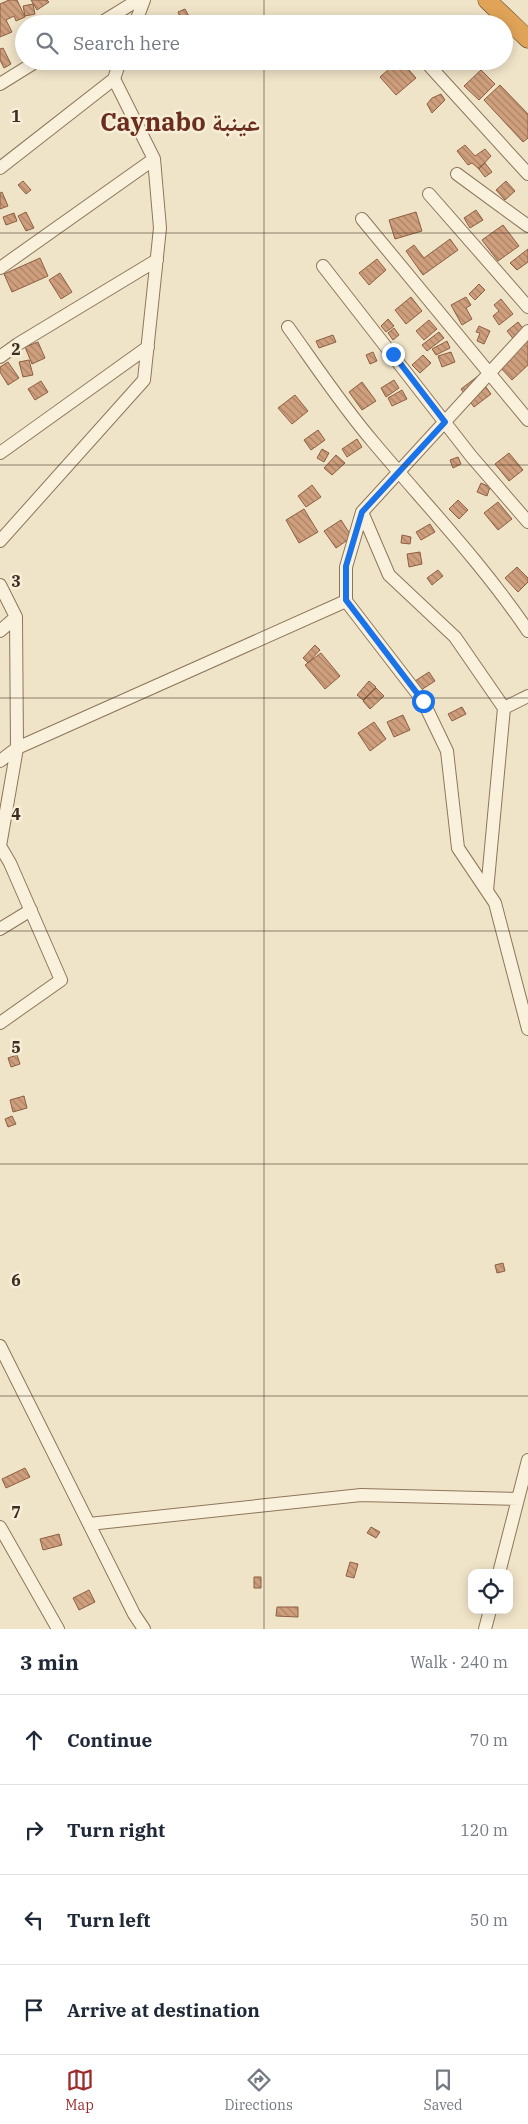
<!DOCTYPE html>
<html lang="en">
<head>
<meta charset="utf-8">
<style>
  body { margin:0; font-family:"IBM Plex Serif","Noto Naskh Arabic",serif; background:#f6f6f7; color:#1f2937 }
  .controls { position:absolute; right:15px; bottom:15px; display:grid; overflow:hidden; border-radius:10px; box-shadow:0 2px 12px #0003 }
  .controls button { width:45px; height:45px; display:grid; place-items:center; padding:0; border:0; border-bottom:1px solid #e0e1e3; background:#fff; color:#1f2937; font:25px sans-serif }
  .stop { position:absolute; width:15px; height:15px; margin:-11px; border:4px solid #1a73e8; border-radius:50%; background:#fff }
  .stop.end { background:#1a73e8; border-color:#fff; box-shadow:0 1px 5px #0008 }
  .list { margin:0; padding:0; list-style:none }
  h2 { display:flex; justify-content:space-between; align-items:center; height:65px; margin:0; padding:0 20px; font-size:21px }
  h2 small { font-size:16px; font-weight:400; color:#747a83 }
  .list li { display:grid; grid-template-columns:32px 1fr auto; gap:15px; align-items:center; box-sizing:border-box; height:90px; padding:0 20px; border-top:1px solid #e0e1e3 }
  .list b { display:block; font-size:19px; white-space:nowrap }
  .list em { font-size:16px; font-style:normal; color:#747a83 }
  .icon { flex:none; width:28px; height:28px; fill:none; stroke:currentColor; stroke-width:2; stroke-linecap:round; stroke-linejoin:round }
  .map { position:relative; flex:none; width:528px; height:1629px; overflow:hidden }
  .search { position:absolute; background:#fff; box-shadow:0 2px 12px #0003; left:15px; right:15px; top:15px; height:55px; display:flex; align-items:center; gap:12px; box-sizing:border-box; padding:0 18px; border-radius:28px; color:#747a83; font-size:19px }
  .sheet { height:425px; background:#fff }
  nav { display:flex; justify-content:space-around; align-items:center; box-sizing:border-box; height:70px; border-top:1px solid #e0e1e3; background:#fff; font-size:14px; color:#747a83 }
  nav a { display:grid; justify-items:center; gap:2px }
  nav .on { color:#9e2a2b }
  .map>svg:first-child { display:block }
  .building { fill:url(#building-back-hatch); stroke:#8d5f41 }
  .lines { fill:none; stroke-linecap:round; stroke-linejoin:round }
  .minor-casing { stroke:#8d765c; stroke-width:14 }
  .highway-casing { stroke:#5b4430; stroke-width:19 }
  .minor { stroke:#faf1dc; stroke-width:12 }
  .highway { stroke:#e0a458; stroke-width:18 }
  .route { stroke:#1a73e8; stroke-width:6 }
  .grid { fill:none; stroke:#3d2e20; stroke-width:1; stroke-opacity:0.55 }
  .labels { text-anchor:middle; stroke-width:5; stroke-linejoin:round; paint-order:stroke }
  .town-label { font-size:25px; font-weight:bold; fill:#6b2e1e; stroke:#f7eed8 }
  .grid-label { font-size:16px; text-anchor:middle; font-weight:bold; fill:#3d2e20; stroke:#f7eed8; stroke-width:5; stroke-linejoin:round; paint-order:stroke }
</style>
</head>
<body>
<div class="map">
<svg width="528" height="1629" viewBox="0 0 528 1629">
  <defs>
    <pattern id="building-back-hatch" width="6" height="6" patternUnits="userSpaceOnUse" patternTransform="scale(1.25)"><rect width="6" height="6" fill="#cf9f7d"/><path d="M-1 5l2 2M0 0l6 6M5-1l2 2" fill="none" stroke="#a98266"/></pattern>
  </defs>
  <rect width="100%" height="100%" fill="#f0e4c8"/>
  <path class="building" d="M9,0H17L25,17L16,21L14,16L6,20L12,32L0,37V4Z
    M31,0H47L49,2L37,10Z
    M33,4L35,14L25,16L23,6Z
    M185,9L190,18L182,22L178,12Z
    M3,48L11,64L4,68L0,60V49Z
    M398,61H401L416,78L396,95L380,77Z
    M481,70L495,84L479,100L464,86Z
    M500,85L528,114V138L523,142L484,100Z
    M441,94L445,100L432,113L427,104L432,98Z
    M465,145L475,156L485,149L491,156L479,169L472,163L468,165L457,151Z
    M485,163L492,172L485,177L478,168Z
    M23,181L31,190L26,194L18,185Z
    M506,181L515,191L505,200L496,190Z
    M2,192L8,206L0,209V193Z
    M476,210L483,220L470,228L464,218Z
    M26,212L34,228L26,231L18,216Z
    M416,212L422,231L395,239L389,220Z
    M14,213L17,221L6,225L3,217Z
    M503,225L519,246L498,261L482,240Z
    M450,239L458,250L423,275L406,251L414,245L424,258Z
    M528,249V262L517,270L510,263Z
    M40,258L48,276L12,292L4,274Z
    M377,259L386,270L369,285L359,273Z
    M60,273L72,292L61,299L49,280Z
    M479,284L485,290L475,300L469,294Z
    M411,297L422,311L406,324L395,310Z
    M466,297L471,305L466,308L472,319L462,325L451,305Z
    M501,299L513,314L499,325L493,316L499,311L494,305Z
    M388,319L394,326L386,332L381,326Z
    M429,320L437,329L424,340L416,331Z
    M518,322L526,332L515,341L507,331Z
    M479,326L490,331L484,344L477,341L480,333L476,332Z
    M394,328L399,335L393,340L388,333Z
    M439,332L444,338L427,351L422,345Z
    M333,335L336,342L319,348L316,341Z
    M528,337V365L512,380L498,365Z
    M447,341L450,348L436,355L432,349Z
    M38,342L45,358L32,364L25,347Z
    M373,352L377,361L370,364L366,355Z
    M451,352L455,362L442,367L438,356Z
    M423,355L431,363L420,373L412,365Z
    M29,360L33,375L23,377L19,362Z
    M8,362L19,378L8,385L0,372V367Z
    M478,376L491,394L474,407L461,389Z
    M394,380L399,388L386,397L381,388Z
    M41,381L48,392L35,400L28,389Z
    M362,382L376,401L362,410L349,392Z
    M402,390L407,399L392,406L388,398Z
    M295,395L308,411L292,424L278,408Z
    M318,430L325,440L311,450L304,440Z
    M357,439L362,447L347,457L342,449Z
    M322,449L329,453L324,462L317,458Z
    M509,453L523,470L509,481L495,464Z
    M336,455L345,463L332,475L324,468Z
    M458,457L461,464L453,468L450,460Z
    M481,483L490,487L487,496L477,492Z
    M312,485L321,497L306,507L298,496Z
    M458,500L468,510L459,519L449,509Z
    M498,502L512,519L498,530L484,513Z
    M304,509L318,532L299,543L286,520Z
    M341,520L352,537L336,548L324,531Z
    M430,524L435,532L421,540L416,532Z
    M402,535L411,537L410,544L401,543Z
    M420,552L422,564L409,567L407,554Z
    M517,567L528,578V582L518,592L505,578Z
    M438,570L443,576L432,585L427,578Z
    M315,645L320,650L308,663L303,658Z
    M321,653L340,676L325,689L305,665Z
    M429,672L435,681L421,690L415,681Z
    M369,681L376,687L363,700L357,695Z
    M376,688L384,696L370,709L363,701Z
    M462,707L466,714L452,721L448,714Z
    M403,715L410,730L394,737L387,722Z
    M374,722L386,739L370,751L358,733Z
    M17,1055L20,1064L11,1067L8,1058Z
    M24,1096L27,1108L13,1112L10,1100Z
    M12,1116L16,1124L8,1127L5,1119Z
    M503,1263L505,1271L497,1273L495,1265Z
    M25,1468L30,1477L6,1488L2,1479Z
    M371,1527L380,1532L376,1538L367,1533Z
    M59,1534L62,1545L43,1550L40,1539Z
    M350,1562L358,1564L354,1578L346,1576Z
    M254,1577H261V1588H254Z
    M89,1590L95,1602L79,1610L73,1598Z
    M277,1607H298V1617L276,1616Z"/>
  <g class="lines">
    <defs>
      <path id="minor" d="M99,24L138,0
        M135,24L144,0
        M425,61L528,174
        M0,84L37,61
        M0,168L114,79
        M457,174L528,226
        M429,194L528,307
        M362,219L528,420
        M323,266L471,456L528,522
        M0,268L154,159
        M288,327C316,366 343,407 374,443C427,506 481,562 528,631
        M528,331L362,512L346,567V601L423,701L447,751L458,848L495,903L528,1029
        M0,357L18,344L157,260
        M0,453L148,347
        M362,512L389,575L455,637L504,708L487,891
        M0,541L144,380L160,228L154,159L114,79L120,61
        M0,585L16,617L17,748L0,846L10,863L61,980L0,1023
        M0,631L16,617
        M504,708L528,696
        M0,761L17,748L346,601
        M0,929L31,910
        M0,1346L134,1614L144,1629
        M89,1524L361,1495L518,1499
        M0,1527L58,1629
        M499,1573L528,1460
        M485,1629L490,1610"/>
      <path id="highway" d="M487,0L528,39"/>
    </defs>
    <use href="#minor" class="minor-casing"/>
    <use href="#highway" class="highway-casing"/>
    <use href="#minor" class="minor"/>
    <use href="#highway" class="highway"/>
  </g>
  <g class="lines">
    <path class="route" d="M393,354L445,422L362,512L346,566V600L423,701"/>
  </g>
  <path class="grid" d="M264,0V24M264,61V1629M0,233H528M0,465H528M0,698H528M0,931H528M0,1164H528M0,1396H528"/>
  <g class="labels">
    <g class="town-label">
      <text x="180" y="131">Caynabo عينبة</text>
    </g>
  </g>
  <g class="grid-label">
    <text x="16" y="122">1</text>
    <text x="16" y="355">2</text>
    <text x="16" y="587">3</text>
    <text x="16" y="820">4</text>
    <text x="16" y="1053">5</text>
    <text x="16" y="1286">6</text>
    <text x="16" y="1518">7</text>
  </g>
</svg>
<div class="controls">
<button><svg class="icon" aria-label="locate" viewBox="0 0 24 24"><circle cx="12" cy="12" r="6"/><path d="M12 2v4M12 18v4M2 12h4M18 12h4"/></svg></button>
</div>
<div class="stop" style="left:423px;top:701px"></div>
<div class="stop end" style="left:393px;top:354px"></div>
<div class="search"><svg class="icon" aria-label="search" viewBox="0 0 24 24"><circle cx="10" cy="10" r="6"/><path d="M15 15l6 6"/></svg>Search here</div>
</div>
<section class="sheet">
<h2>3 min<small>Walk · 240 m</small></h2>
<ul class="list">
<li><svg class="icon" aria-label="ahead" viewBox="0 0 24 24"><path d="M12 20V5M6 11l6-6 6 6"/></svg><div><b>Continue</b></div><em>70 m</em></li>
<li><svg class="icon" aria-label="right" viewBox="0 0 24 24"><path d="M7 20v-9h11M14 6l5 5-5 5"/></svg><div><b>Turn right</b></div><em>120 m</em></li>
<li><svg class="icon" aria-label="left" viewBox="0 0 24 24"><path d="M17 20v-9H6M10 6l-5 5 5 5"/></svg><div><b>Turn left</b></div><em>50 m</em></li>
<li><svg class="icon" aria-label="arrive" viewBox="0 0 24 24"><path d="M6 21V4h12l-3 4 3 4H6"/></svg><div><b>Arrive at destination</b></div></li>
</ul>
</section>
<nav>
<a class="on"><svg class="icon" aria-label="map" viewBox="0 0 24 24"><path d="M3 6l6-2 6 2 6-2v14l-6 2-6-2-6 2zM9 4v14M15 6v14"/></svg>Map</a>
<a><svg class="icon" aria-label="directions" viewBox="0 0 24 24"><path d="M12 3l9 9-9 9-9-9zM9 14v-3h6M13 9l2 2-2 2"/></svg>Directions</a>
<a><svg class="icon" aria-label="saved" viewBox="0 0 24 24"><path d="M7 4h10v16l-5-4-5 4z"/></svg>Saved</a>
</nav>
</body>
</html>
